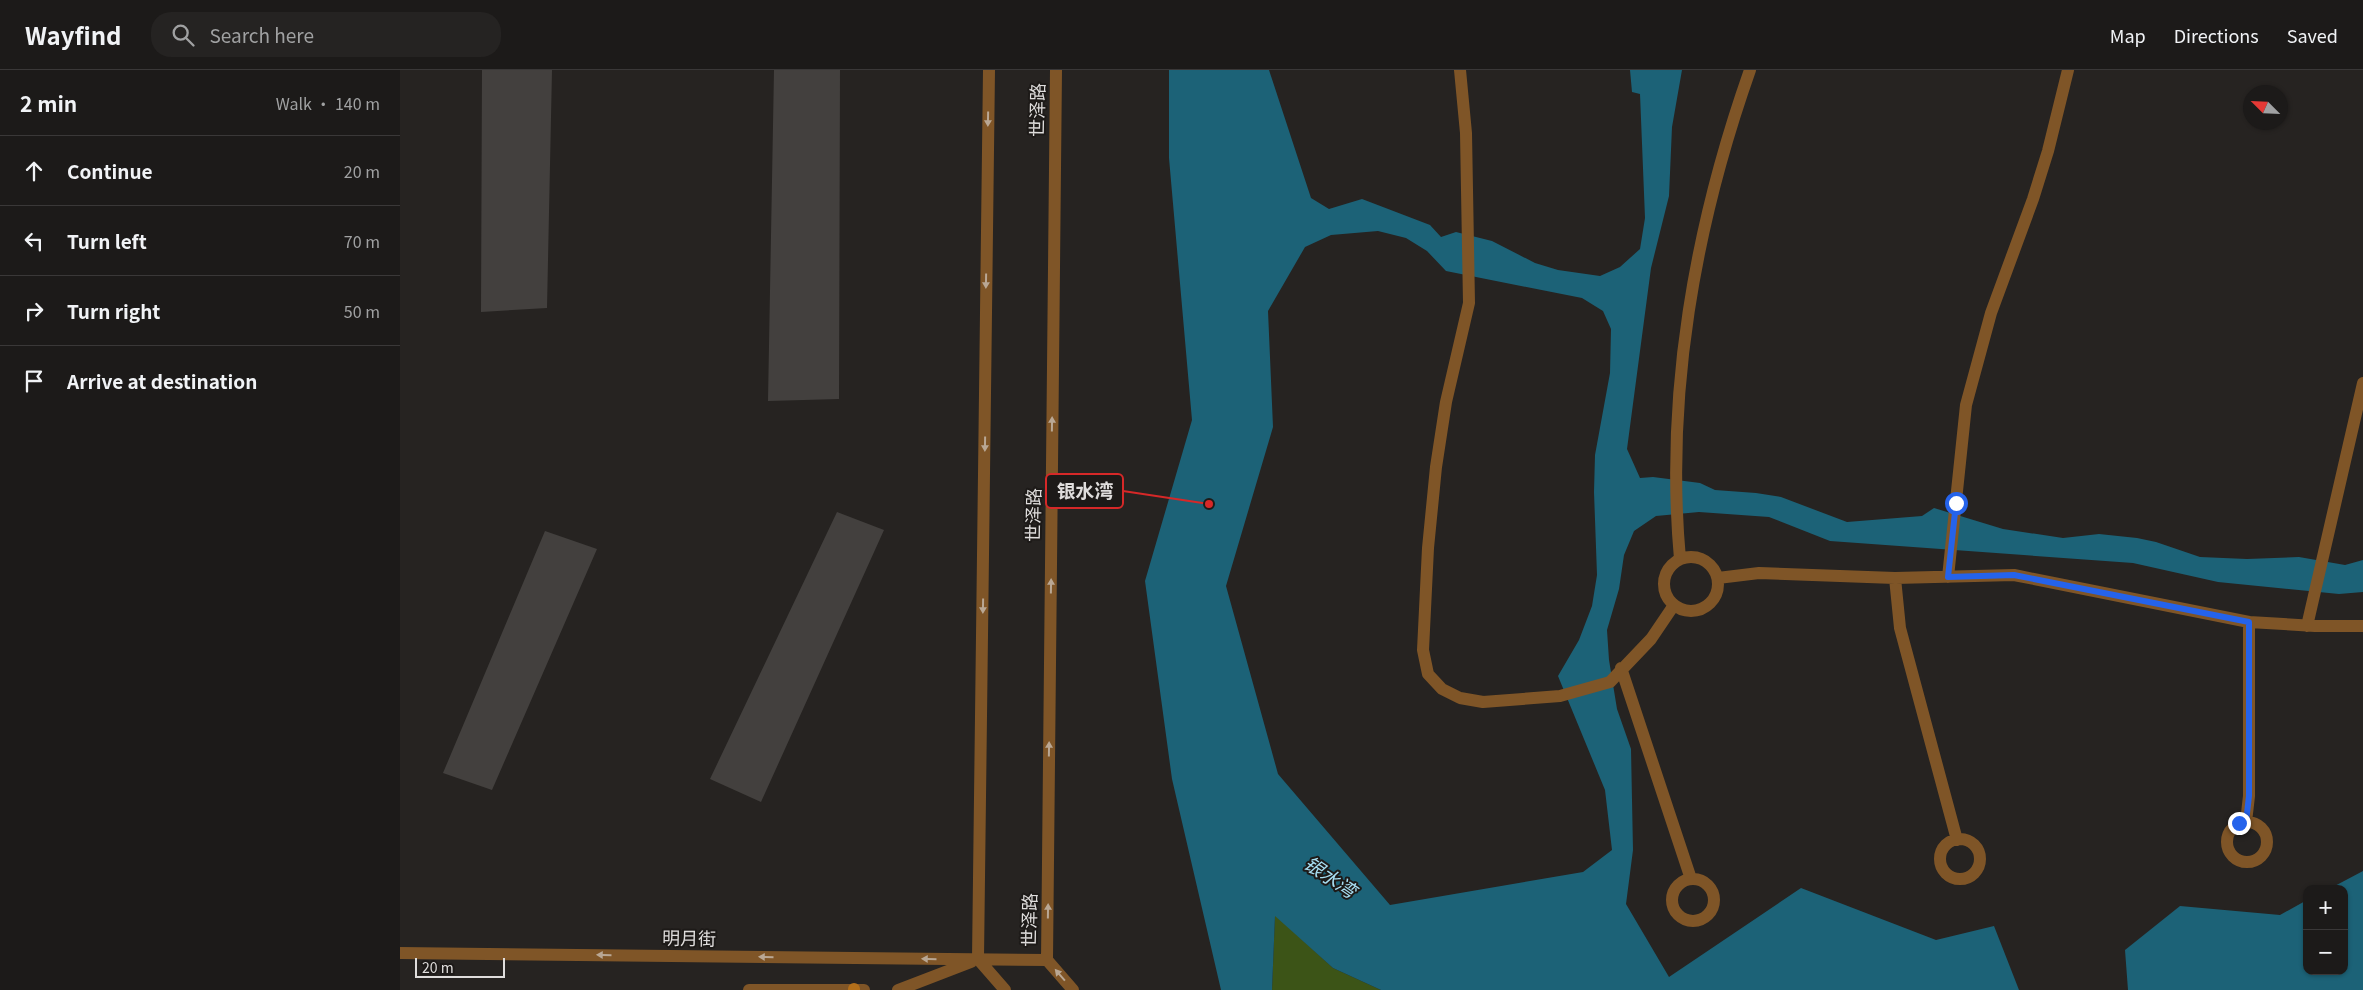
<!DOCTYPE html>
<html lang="en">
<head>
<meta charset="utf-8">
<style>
  body { margin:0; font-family:Georgia,"Noto Sans SC",serif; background:#252322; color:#f1f3f6 }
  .controls { position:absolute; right:15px; bottom:15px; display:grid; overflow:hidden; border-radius:10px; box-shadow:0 1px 4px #0004 }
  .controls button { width:45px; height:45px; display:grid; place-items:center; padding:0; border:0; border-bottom:1px solid #3a3838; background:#1c1a19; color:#f1f3f6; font:25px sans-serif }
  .compass { position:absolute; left:1843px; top:15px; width:45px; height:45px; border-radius:50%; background:#1c1a19; box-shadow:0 1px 4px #0004; rotate:294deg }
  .scale { position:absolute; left:15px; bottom:12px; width:90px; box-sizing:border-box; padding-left:5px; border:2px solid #dfdddc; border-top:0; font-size:14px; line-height:18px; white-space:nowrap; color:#dfdddc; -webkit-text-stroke:4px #1d1a18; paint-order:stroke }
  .stop { position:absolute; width:15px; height:15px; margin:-11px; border:4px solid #2563eb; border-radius:50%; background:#fff }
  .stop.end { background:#2563eb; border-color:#fff; box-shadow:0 1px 5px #0008 }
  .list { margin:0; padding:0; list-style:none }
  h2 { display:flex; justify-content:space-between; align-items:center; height:65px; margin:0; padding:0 20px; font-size:21px }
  h2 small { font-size:16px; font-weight:400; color:#a0a1a2 }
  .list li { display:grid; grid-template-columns:32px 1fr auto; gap:15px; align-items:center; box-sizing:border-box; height:70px; padding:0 20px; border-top:1px solid #3a3838 }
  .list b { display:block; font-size:19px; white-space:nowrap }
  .list em { font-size:16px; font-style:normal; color:#a0a1a2 }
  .icon { flex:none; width:28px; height:28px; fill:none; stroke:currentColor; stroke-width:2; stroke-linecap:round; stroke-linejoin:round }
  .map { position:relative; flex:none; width:1963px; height:920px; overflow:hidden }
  header { display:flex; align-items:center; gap:30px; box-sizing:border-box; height:70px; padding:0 25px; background:#1c1a19; border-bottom:1px solid #3a3838 }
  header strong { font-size:24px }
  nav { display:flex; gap:28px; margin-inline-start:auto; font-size:18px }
  .search { width:350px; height:45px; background:#252322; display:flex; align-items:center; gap:12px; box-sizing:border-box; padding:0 18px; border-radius:20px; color:#a0a1a2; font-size:19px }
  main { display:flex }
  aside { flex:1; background:#1c1a19 }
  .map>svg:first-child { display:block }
  .green { fill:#3c5417 }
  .water { fill:#1c6277; fill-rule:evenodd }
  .building { fill:#43403e }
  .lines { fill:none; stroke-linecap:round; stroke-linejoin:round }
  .minor { stroke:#7f5527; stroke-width:12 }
  .tertiary { stroke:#7f5527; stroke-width:12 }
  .secondary { stroke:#b36f1a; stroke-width:12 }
  .oneway { fill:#b9a794 }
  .route { stroke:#2563eb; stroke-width:6 }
  .labels { text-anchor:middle; stroke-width:4; stroke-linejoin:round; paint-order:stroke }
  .street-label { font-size:18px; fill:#dfdddc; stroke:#1d1a18 }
  .water-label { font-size:19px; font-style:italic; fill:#a7def2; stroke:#1d1a18 }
  .leader { fill:none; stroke:#d62828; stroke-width:2 }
  .callout-dot { fill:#d62828; stroke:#1d1a18; stroke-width:2 }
  .callout { fill:#1d1a18; stroke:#d62828; stroke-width:2 }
  .callout-label { font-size:19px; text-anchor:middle; font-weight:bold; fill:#dfdddc }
</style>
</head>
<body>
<header>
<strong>Wayfind</strong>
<div class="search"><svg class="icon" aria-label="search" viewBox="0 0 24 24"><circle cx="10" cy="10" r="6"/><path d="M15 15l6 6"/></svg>Search here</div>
<nav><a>Map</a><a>Directions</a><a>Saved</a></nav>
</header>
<main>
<aside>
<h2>2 min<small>Walk · 140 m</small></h2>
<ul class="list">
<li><svg class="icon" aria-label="ahead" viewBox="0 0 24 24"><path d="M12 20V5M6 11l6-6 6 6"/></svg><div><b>Continue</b></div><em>20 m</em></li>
<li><svg class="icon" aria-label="left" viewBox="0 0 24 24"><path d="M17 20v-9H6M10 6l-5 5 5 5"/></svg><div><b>Turn left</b></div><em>70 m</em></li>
<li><svg class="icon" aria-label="right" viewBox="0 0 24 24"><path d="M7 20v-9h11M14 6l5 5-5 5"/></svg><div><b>Turn right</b></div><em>50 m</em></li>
<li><svg class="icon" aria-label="arrive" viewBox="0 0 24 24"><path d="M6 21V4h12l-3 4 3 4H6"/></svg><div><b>Arrive at destination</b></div></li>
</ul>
</aside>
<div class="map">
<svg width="1963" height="920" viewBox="0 0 1963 920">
  <rect width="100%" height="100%" fill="#262321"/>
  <path class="green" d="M875,845L933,898L981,920H872Z"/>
  <path class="water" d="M769,0H869L911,128L929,139L962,129L1030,155L1041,167L1056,162L1092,171L1135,193L1158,200L1200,206L1220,197L1240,179L1245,148L1240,24L1232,22L1230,0H1282L1272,57L1269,126L1251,198L1227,379L1240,408L1253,407L1300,413L1315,420L1356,423L1381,427L1447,452L1522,446L1534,438L1603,459L1663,468L1699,464L1737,468L1756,472L1800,487L1847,489L1899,487L1945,495L1963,490V522L1939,524L1818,512L1733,493L1430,471L1369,447L1299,442L1256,446L1234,461L1224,485L1219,519L1207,560L1209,590L1217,639L1231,679L1233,780L1226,834L1269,907L1401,818L1536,870L1594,856L1619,920H981L933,898L875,846L872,920H821L772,709L745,511L792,350L769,88ZM978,161L1006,168L1027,181L1046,201L1182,228L1203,241L1211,259L1210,303L1195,385L1194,422L1197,505L1192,536L1179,570L1158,606L1205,720L1212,780L1183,802L990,835L878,704L826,516L873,357L868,241L905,177L931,165Z
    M1963,801V920H1728L1725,880L1780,836L1880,845L1907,830V901H1944V819H1929Z"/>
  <path class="building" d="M82,0H152L147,238L81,242Z
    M374,0H440L439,329L368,331Z
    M437,442L484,460L361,732L310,709Z
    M145,461L197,479L92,720L43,703Z"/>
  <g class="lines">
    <path class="minor" d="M1060,0L1066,63L1069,233L1046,332L1036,397L1028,478L1023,580L1028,604L1042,619L1060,628L1083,632L1160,626L1210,612L1251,569L1274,535
      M1264 514a27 27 0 1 1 54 0a27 27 0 1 1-54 0Z
      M1280,489C1265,324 1295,156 1350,0
      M1548,507L1566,335L1591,243L1633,129L1648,81L1668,0
      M1318,508L1359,503L1495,508L1500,558L1557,770
      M1495,508L1614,505L1849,552V726L1846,752
      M1849,552L1915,556H1963
      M1907,556L1963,313
      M1221,598L1291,809
      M1827 772a20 20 0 1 1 40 0a20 20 0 1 1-40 0Z
      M1540 789a20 20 0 1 1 40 0a20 20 0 1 1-40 0Z
      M1272 830a21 21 0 1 1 42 0a21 21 0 1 1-42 0Z"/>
    <path class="tertiary" d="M0,883L647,890
      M578,889L589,0
      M578,889L605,920
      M647,890L656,0
      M647,890L673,920
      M349,920H464
      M498,920L571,892"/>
    <path class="secondary" d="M454,920V919"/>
  </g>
  <defs><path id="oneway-solid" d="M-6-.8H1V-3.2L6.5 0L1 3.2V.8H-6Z" transform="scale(1.25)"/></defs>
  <g class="oneway">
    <use href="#oneway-solid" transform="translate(588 49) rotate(91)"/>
    <use href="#oneway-solid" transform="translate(586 211) rotate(91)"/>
    <use href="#oneway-solid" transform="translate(652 354) rotate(-89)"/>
    <use href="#oneway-solid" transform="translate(585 374) rotate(91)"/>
    <use href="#oneway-solid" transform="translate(651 516) rotate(-89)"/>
    <use href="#oneway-solid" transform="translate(583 536) rotate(91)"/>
    <use href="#oneway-solid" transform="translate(649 679) rotate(-89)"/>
    <use href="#oneway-solid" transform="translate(648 841) rotate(-89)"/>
    <use href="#oneway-solid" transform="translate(204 885) rotate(-179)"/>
    <use href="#oneway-solid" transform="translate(366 887) rotate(-179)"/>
    <use href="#oneway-solid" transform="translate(529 889) rotate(-179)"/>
    <use href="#oneway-solid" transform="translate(660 905) rotate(-131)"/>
  </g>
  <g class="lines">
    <path class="route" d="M1556,433L1548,507L1614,505L1849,552V726L1846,752L1839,753"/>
  </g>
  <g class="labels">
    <g class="street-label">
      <text transform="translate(638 40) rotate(-89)" y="6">世泽路</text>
      <text transform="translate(634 445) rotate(-89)" y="6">世泽路</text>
      <text transform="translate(630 850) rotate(-89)" y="6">世泽路</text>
      <text transform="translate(289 869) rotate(1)" y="6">明月街</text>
    </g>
    <g class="water-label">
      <text transform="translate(930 807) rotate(34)" y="7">银水湾</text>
    </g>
  </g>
  <path class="leader" d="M809 434L723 421"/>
  <circle class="callout-dot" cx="809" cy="434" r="5"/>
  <rect class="callout" x="646" y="404" width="77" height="34" rx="5"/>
  <g class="callout-label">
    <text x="685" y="428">银水湾</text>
  </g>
</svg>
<div class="controls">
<button>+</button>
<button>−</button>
</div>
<svg class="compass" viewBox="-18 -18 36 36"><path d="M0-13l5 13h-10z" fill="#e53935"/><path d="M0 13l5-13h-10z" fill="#a0a1a2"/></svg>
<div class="scale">20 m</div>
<div class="stop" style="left:1556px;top:433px"></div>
<div class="stop end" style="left:1839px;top:753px"></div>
</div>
</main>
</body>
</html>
